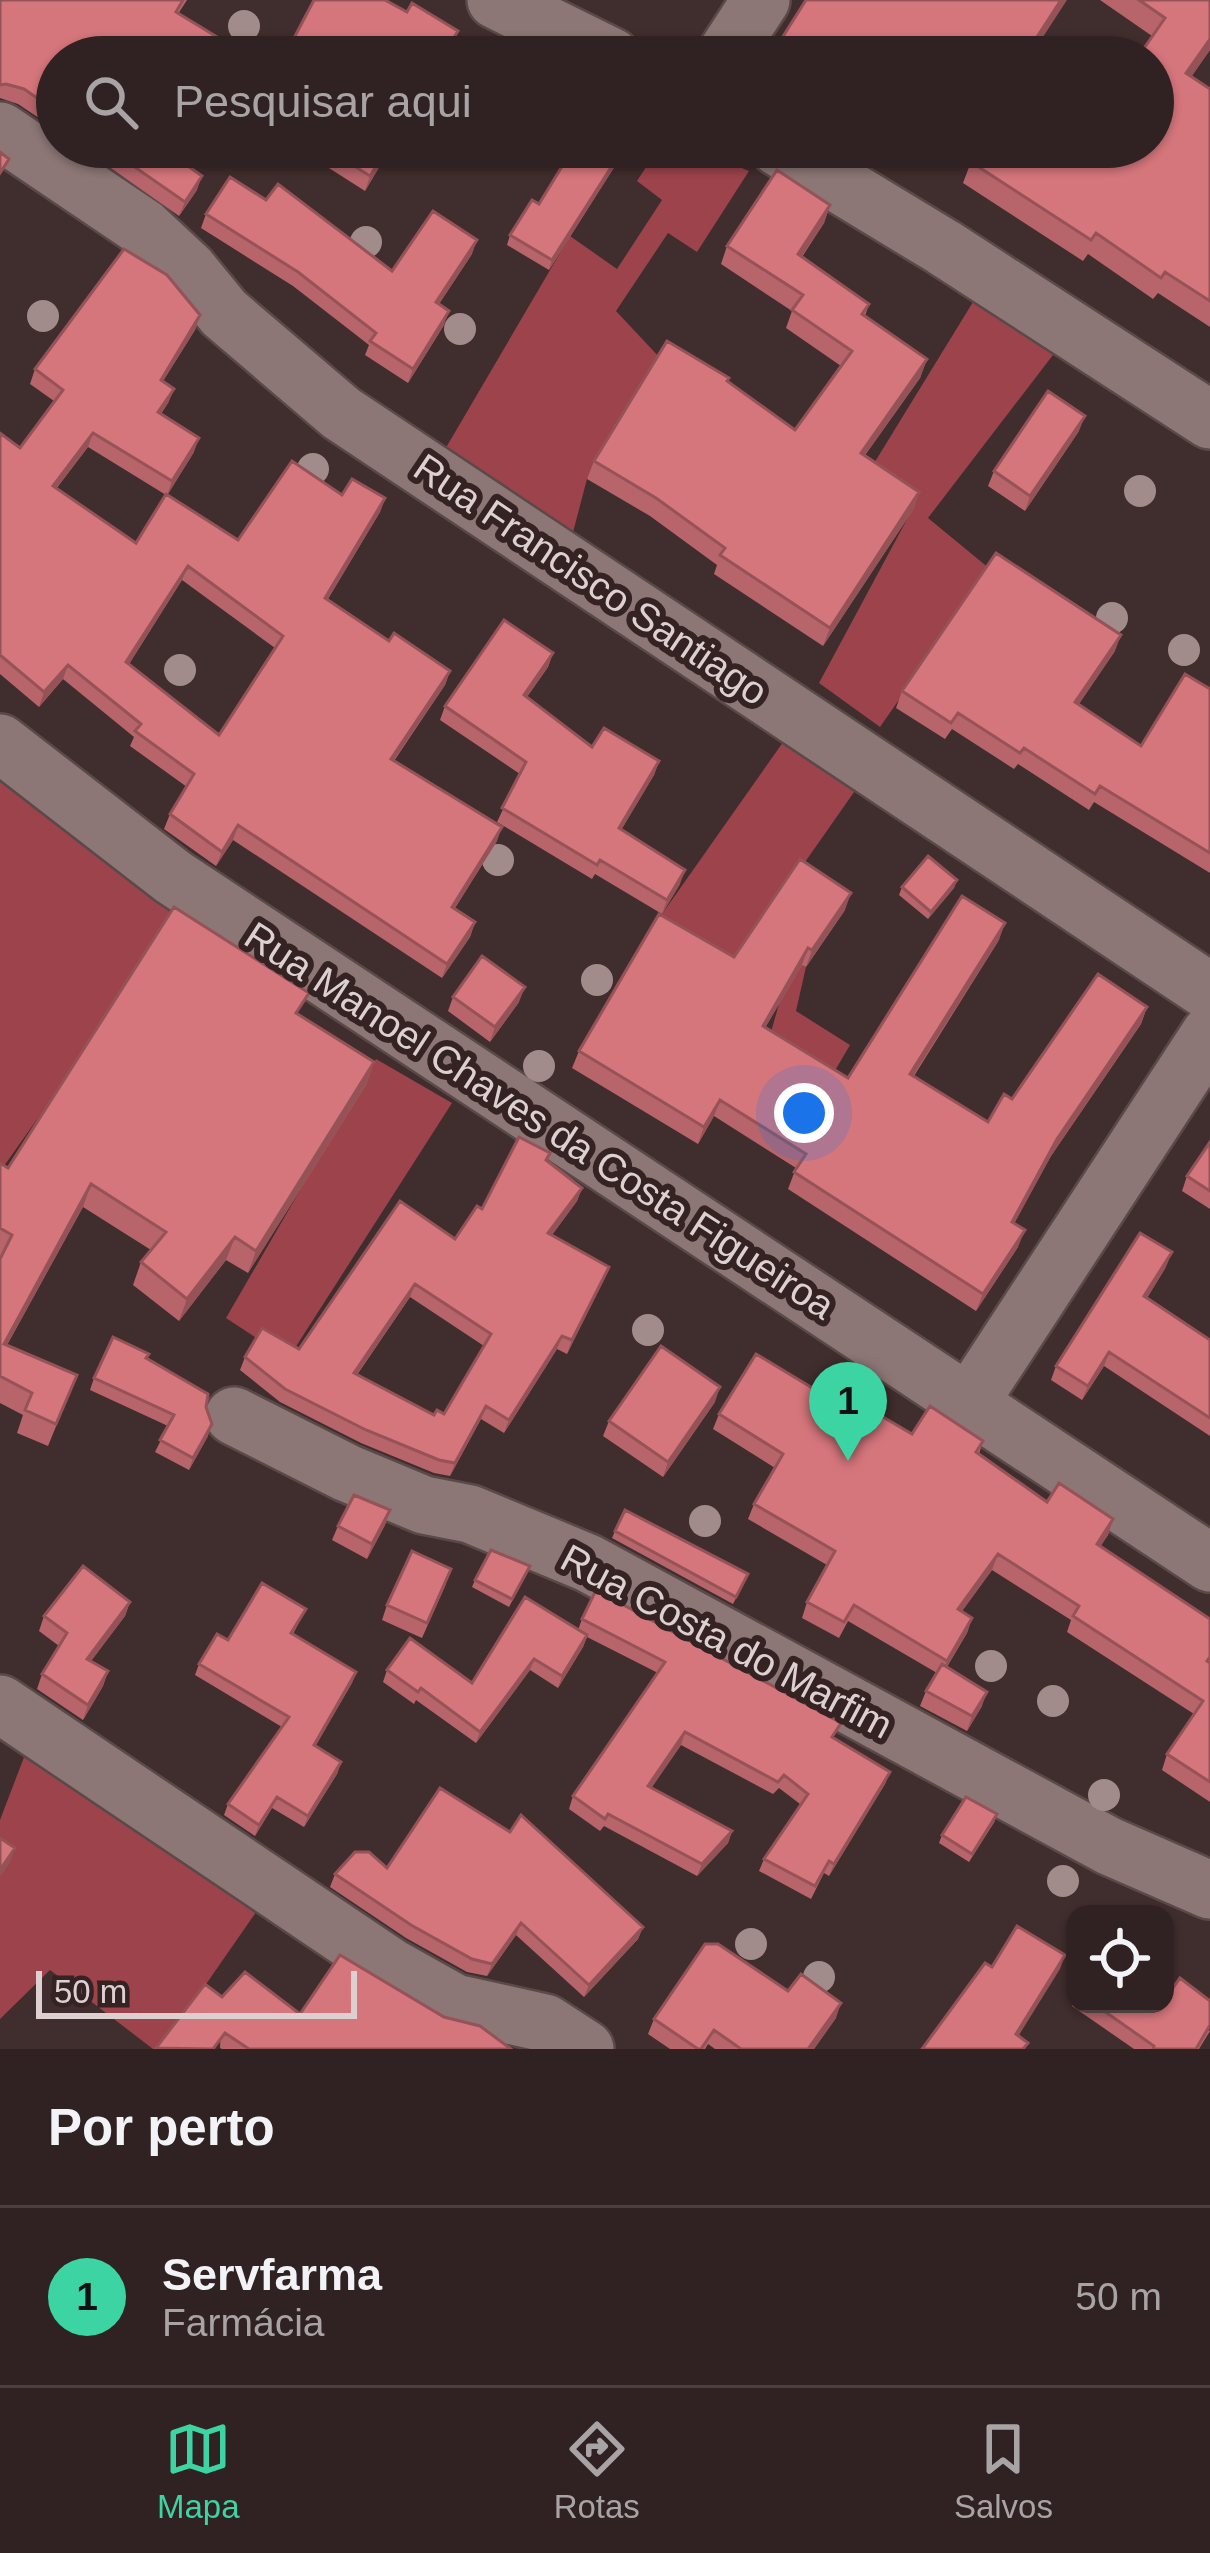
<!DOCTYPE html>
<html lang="pt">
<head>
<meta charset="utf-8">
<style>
  body { margin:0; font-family:Arial,sans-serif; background:#3c2f2f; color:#f1f3f6 }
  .controls { position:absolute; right:36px; bottom:36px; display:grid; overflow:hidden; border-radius:24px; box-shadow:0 3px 9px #0004 }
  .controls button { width:108px; height:108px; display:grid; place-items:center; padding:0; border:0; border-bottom:3px solid #4b3f40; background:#302222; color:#f1f3f6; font:60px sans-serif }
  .scale { position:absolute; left:36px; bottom:30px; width:321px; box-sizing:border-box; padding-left:12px; border:6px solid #ddd0d0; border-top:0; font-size:33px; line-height:42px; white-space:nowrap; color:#ddd0d0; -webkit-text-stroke:9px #352323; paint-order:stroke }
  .you { position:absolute; left:804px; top:1113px; width:42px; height:42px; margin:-30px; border:9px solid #fff; border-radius:50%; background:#1a73e8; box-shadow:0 0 0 18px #1a73e833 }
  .badge { display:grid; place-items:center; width:78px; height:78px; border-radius:50%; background:#3cd4a3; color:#111; font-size:39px; font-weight:700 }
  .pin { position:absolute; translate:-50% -99px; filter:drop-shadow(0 3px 6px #0008) }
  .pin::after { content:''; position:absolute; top:63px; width:42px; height:36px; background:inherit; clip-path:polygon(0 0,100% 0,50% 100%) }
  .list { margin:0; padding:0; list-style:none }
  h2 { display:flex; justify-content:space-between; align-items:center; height:156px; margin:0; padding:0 48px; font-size:51px }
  h2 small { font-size:39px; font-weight:400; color:#a8a4a5 }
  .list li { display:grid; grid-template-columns:78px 1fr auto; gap:36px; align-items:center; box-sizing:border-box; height:180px; padding:0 48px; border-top:3px solid #4b3f40 }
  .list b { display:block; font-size:45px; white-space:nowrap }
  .list p { margin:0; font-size:39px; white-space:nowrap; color:#a8a4a5 }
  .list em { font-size:39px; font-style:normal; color:#a8a4a5 }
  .icon { flex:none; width:66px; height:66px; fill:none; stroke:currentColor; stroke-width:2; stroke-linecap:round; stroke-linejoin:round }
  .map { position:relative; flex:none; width:1210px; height:2049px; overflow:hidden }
  .search { position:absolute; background:#302222; box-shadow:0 3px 9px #0004; left:36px; right:36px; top:36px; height:132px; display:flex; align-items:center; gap:30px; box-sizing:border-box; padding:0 42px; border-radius:66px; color:#a8a4a5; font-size:45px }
  .sheet { height:336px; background:#302222 }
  nav { display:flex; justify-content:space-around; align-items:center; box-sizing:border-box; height:168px; border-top:3px solid #4b3f40; background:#302222; font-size:33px; color:#a8a4a5 }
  nav a { display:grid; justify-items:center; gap:6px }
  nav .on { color:#3cd4a3 }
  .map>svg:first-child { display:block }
  .forest { fill:#9c434b }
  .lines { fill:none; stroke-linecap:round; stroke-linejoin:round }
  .minor-casing { stroke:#594949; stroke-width:62 }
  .minor { stroke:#8c7676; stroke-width:57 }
  .tree { fill:#a28b8b }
  .wall { fill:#b7656b; fill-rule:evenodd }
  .shaded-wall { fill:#955357 }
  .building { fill:#d5767c; stroke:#955357; stroke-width:3; fill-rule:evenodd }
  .labels { text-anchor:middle; stroke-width:12; stroke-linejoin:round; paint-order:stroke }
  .street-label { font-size:39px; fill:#ddd0d0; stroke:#352323 }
</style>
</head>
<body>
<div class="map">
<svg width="1210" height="2049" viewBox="0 0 1210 2049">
  <rect width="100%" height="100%" fill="#402d2d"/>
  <path class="forest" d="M659,147H692L749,171L697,252L668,233L616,311L661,359L587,479L572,536L444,451L570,236L617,269L662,200L637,181Z
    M973,302L1056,351L928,518L990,569L880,727L819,683L912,510L865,478Z
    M793,728L859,785L756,932L806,967L796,1011L850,1045L826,1086L766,1049L779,1004L721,970L662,914Z
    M0,764L181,916L4,1166L0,1165Z
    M376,1059L452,1103L288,1359L226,1318Z
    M26,1752L261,1905L161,2049H153L50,1970L0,2019V1820Z"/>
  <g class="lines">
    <defs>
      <path id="minor" d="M496,0L612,57
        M724,57L761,0
        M0,131L144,228L188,269L224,313L341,413L1210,992
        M778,147L943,247L1210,420
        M0,743L173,877L1210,1563
        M969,1403L1210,1034
        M234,1416L347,1473L424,1505L470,1514L588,1563L1109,1846L1210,1890
        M0,1704L389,1966L455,2003L545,2023L585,2049"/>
    </defs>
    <use href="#minor" class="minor-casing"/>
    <use href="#minor" class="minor"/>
  </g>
  <g class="tree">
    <circle cx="244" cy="26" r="16"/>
    <circle cx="366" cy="242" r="16"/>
    <circle cx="43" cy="316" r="16"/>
    <circle cx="460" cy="329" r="16"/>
    <circle cx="313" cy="469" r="16"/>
    <circle cx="1140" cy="491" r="16"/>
    <circle cx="1112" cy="618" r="16"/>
    <circle cx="1184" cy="650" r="16"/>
    <circle cx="180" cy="670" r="16"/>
    <circle cx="498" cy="860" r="16"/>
    <circle cx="597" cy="980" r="16"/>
    <circle cx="539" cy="1066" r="16"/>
    <circle cx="648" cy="1330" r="16"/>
    <circle cx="705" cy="1521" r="16"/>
    <circle cx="991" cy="1666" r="16"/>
    <circle cx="1053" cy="1701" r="16"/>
    <circle cx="1104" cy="1795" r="16"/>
    <circle cx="1063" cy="1881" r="16"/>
    <circle cx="751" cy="1944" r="16"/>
    <circle cx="819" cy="1977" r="16"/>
  </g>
  <path class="wall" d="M0,0H187L178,14L57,57V130L18,104L0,98Z
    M1100,0H1210V50L1191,76L1210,89V327L1158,293L1153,299L1088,254L1083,261L963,183L971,162L1153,147L1152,36Z
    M81,147H161L197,190L179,216Z
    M296,147H391L365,191Z
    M627,147L549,270L507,245L510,235L539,204Z
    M266,200L392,271L472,254L439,304L444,325L408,383L365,355L369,345L293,286L201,228L206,214Z
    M830,205L824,223L802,257L869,304L865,316L927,359L920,378L865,455L919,492L913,510L823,646L714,574L717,565L650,516L587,479L594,461L727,382L795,430L841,366L786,328L792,311L721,264L727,246Z
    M200,315L195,330L163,381L174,389L168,403L161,414L194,452L167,495L238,540L342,495L385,498L380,512L328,599L389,641L450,671L445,685L394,761L497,841L455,908L475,922L470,937L442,978L233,840L216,866L164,829L170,814L187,787L130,746L134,737L63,679L39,707L0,674V433L20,448L54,401L30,384L35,369ZM88,447L166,495L136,543L56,489ZM182,580L275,648L219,735L129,664Z
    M1079,431L1025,511L988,486L994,471Z
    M1115,651L1078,705L1141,746L1210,689V873L1094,802L1089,810L1018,764L1014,769L952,729L945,739L896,708L902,691Z
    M553,653L548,667L527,697L592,747L659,761L654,775L621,830L680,884L662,914L595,874L592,879L497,822L520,774L440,720L445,706Z
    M957,880L954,888L928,919L899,895L902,887Z
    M845,910L806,967L802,965L765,1028L848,1078L999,940L914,1076L988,1122L1012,1099L1147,1007L1141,1024L1051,1156L1014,1223L1018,1247L976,1311L788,1189L796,1168L714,1116L698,1144L572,1068L579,1051L734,957Z
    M453,997L519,1002L490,1042L448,1011Z
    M300,1016L374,1062L366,1085L248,1273L226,1260L179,1321L133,1285L141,1262L151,1250L83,1207L7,1345L77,1375L48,1446L17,1433L23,1415L0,1403V1163L8,1168Z
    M1210,1142V1209L1182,1191L1187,1176Z
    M547,1160L582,1188L577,1201L552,1235L609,1267L567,1354L557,1349L504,1433L481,1419L450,1476L434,1473L361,1443L280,1402L240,1370L245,1357L299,1349L455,1239L482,1209ZM410,1297L484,1346L444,1414L434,1415L357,1375Z
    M1166,1267L1147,1298L1210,1340V1436L1104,1366L1082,1400L1051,1380L1056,1366Z
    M149,1354L147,1358L206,1407L208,1436L189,1470L155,1452L168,1426L90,1390L94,1378Z
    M819,1392L912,1434L983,1441L979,1454L1047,1502L1113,1519L1108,1535L1100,1546L1210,1619V1802L1162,1770L1167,1754L1194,1714L1067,1632L1071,1620L992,1570L962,1611L972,1618L967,1633L947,1667L982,1706L967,1731L920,1706L926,1691L937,1673L848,1621L839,1638L802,1618L807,1602L827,1565L748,1519L754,1504L775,1468L713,1429L719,1414Z
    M715,1402L663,1477L603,1436L609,1421Z
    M390,1510L385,1525L367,1559L332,1540L338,1526Z
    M615,1531L745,1581L733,1604L612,1538Z
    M527,1573L509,1607L472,1587L475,1580Z
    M446,1584L422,1638L382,1620L387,1605Z
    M130,1602L125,1616L91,1661L108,1671L103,1686L83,1720L37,1689L42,1674L59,1646L39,1631L44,1616Z
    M306,1609L293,1634L356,1672L352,1683L315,1746L341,1762L337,1774L304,1827L272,1808L255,1836L224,1815L228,1804L282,1727L195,1675L199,1664L228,1640Z
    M582,1619L835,1738L890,1772L885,1784L829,1876L824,1873L811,1899L759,1871L764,1859L800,1804L779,1788L773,1794L681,1745L651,1788L732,1831L728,1843L697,1876L604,1826L600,1831L569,1809L573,1796L658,1673L587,1637L583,1647L558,1688L530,1670L476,1743L416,1700L414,1704L383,1682L387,1670L472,1683L578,1630Z
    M995,1821L969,1862L939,1843L942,1835Z
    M387,1868L643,1927L638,1939L584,1997L516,1935L487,1976L467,1972L406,1938L330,1887L335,1874Z
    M788,1991L836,2018L814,2049H715L708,2044L705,2049H670L648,2034L654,2019Z
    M222,1997L300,2014L444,2017L511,2049H222L220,2048Z
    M1075,1997V2004H1165L1210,2031L1199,2049H1134L1072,2006Z"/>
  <path class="shaded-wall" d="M1061,0H1067L1030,57L1035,40Z
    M1210,39V50L1179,95L1186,73Z
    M388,147H391L365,191L370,176Z
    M624,147H627L549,270L552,260Z
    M202,176L197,190L179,216L185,202Z
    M830,205L824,223L791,272L798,254Z
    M477,240L472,254L431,316L436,302Z
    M449,311L444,325L408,383L413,369Z
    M200,315L195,330L155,394L161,380Z
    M927,359L920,378L854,471L861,453Z
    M174,389L168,403L152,426L158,412Z
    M1085,416L1079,431L1025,511L1030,496Z
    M93,433L88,447L47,500L53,486Z
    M199,438L194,452L167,496L172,481Z
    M919,492L913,510L823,646L830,628Z
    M385,498L380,512L320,612L325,598Z
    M188,566L182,580L121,677L126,662Z
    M1121,635L1115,651L1069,719L1075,702Z
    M553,653L548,667L519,708L524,695Z
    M68,665L63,679L39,707L44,692Z
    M450,671L445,685L385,773L391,759Z
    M659,761L654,775L614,842L619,828Z
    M238,825L233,840L216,866L222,852Z
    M502,827L497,841L447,921L452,907Z
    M685,870L680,884L662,914L667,900Z
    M957,880L954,888L928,919L931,912Z
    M851,893L845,910L806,967L812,950Z
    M475,922L470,937L442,978L447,964Z
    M1005,923L999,940L904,1090L910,1074Z
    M808,948L802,965L756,1043L763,1026Z
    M525,987L519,1002L490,1042L495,1027Z
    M1147,1007L1141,1024L1051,1156L1006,1239L1012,1222L1057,1139Z
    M374,1062L366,1085L248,1273L256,1251Z
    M720,1100L714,1116L698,1144L704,1127Z
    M91,1184L83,1207L0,1358L4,1344Z
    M582,1188L577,1201L543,1247L548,1233Z
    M1025,1230L1018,1247L976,1311L983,1294Z
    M235,1237L226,1260L179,1321L187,1299Z
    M1172,1252L1166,1267L1139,1311L1144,1296Z
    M609,1267L604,1280L567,1354L572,1340Z
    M415,1284L410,1297L349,1386L354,1373Z
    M562,1336L557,1349L504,1433L509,1420Z
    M1109,1352L1104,1366L1082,1400L1088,1386Z
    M720,1387L715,1402L663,1477L668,1462Z
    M486,1406L481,1419L450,1476L455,1463Z
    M212,1424L208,1436L189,1470L193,1458Z
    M390,1510L385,1525L367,1559L372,1544Z
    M1113,1519L1108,1535L1092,1560L1097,1544Z
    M998,1554L992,1570L952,1625L958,1609Z
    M130,1602L125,1616L82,1673L87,1659Z
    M972,1618L967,1633L941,1676L947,1661Z
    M587,1635L583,1647L558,1688L562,1676Z
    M534,1659L530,1670L476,1743L480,1732Z
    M108,1671L103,1686L83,1720L88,1705Z
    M356,1672L352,1683L310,1756L314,1745Z
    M987,1692L982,1706L967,1731L972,1716Z
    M685,1732L681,1745L644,1799L648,1786Z
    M341,1762L337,1774L304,1827L308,1816Z
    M890,1772L885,1784L829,1876L834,1864Z
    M277,1797L272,1808L255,1836L259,1825Z
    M732,1831L728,1843L697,1876L702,1864Z
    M15,1848L10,1863L0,1877V1870Z
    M521,1923L516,1935L487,1976L492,1964Z
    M643,1927L638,1939L584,1997L589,1985Z
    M1065,1955L1060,1969L1011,2048L1016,2034Z
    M841,2003L836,2018L814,2049H808Z"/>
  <path class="building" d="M0,0H183L176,12L250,57H57V112L24,89L6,84L0,85Z
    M314,0H385L407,12L412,3L458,31L442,57H284Z
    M806,0H1061L1035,40L1061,57H770Z
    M1139,0H1210V39L1186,73L1210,89V301L1165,272L1161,278L1096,233L1091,240L971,162L981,147H1153V57H1138L1165,18Z
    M106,147H161L202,176L185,202Z
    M324,147H388L370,176Z
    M574,147H624L552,260L510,235L532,200L539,204Z
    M0,152L9,159L0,173Z
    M777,170L830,205L798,254L869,304L862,314L927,359L861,453L919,492L830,628L720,555L725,548L656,498L594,461L667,341L729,378L727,381L795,430L852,351L792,310L803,295L727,246Z
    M230,177L266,200L278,184L392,271L433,211L477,240L436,302L449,311L413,369L370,341L376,333L298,272L206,214Z
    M124,249L167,275L200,315L161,380L174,389L158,412L199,438L172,481L93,433L53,486L136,543L166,494L238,540L292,461L342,495L352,479L385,498L325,598L389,641L394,633L450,671L391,759L502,827L452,907L475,922L447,964L238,825L222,852L170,814L194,774L135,731L141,724L68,665L44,692L0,655V433L20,448L63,390L35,369ZM188,566L283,636L219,735L126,662Z
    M1048,391L1085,416L1030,496L994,471Z
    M996,553L1121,635L1075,702L1141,746L1185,674L1210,689V853L1100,786L1095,794L1024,748L1020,753L958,713L951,723L902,691Z
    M504,620L553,653L524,695L592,747L604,728L659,761L619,828L685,870L667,900L600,860L597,865L502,808L526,762L445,706Z
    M928,856L957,880L931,912L902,887Z
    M800,859L851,893L812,950L808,948L763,1026L848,1078L962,896L1005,923L910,1074L988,1122L1004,1094L1012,1099L1098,974L1147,1007L1057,1139L1012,1222L1025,1230L983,1294L794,1172L806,1154L720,1100L704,1127L579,1051L659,914L734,957Z
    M174,907L309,993L296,1013L374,1062L256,1251L235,1237L187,1299L141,1262L166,1232L91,1184L4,1344L77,1375L56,1424L25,1410L32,1393L0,1376V1259L12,1235L0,1228V1163L8,1168Z
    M482,956L525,987L495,1027L453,997Z
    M519,1137L550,1153L546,1160L582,1188L548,1233L609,1267L572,1340L562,1336L509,1420L486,1406L455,1463L439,1460L366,1430L285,1389L245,1357L262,1328L299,1349L400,1201L455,1239L477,1206L482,1209ZM415,1284L491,1334L444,1414L437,1410L434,1415L354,1373Z
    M1210,1142V1191L1187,1176Z
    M1140,1233L1172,1252L1144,1296L1210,1340V1418L1109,1352L1088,1386L1056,1366Z
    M113,1337L149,1354L146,1358L208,1394L206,1407L212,1424L193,1458L160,1440L174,1415L94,1378Z
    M661,1346L720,1387L668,1462L609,1421Z
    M756,1354L819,1392L825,1383L912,1434L930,1406L983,1441L976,1452L1047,1502L1059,1483L1113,1519L1097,1544L1210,1619V1657L1207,1661L1210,1663V1782L1167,1754L1203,1701L1073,1616L1079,1606L998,1554L958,1609L972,1618L947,1661L854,1605L844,1622L807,1602L835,1551L754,1504L783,1454L719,1414Z
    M354,1495L390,1510L372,1544L338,1526Z
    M625,1510L748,1574L736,1597L615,1531Z
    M491,1550L530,1566L512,1599L475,1580Z
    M412,1551L451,1569L427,1623L387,1605Z
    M83,1566L130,1602L87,1659L108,1671L88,1705L42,1674L67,1633L44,1616Z
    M262,1583L306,1609L291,1633L356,1672L314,1745L341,1762L308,1816L277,1797L259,1825L228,1804L289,1717L199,1664L217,1634L228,1640Z
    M596,1590L841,1723L832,1737L890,1772L834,1864L829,1861L815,1886L764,1859L808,1794L784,1775L778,1782L685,1732L648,1786L732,1831L702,1864L608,1814L605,1819L573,1796L665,1662L582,1619Z
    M525,1597L587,1635L562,1676L534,1659L480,1732L421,1688L418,1692L387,1670L410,1638L472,1683Z
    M942,1664L987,1692L972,1716L926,1691Z
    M440,1788L510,1832L521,1815L643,1927L589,1985L521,1923L492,1964L472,1959L411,1925L335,1874L355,1852H369L387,1868Z
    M966,1797L997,1814L972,1854L942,1835Z
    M0,1838L15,1848L0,1870Z
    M1017,1926L1065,1955L1016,2034L1028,2043L1023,2049H922L985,1963L992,1967Z
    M705,1944H718L788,1991L801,1974L841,2003L808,2049H741L714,2030L701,2049H698L654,2019Z
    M340,1955L444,2017L480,2026L511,2049H249L225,2033L213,2049L156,2048L205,1984L222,1997L245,1972L300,2014Z
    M1180,1978L1210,2001V2025L1196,2049H1153L1154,2046L1094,2004H1165V1999Z"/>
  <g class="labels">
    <g class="street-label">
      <text transform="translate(591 579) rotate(34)" y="14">Rua Francisco Santiago</text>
      <text transform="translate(540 1120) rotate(33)" y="14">Rua Manoel Chaves da Costa Figueiroa</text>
      <text transform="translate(727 1641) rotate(28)" y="14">Rua Costa do Marfim</text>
    </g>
  </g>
</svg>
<div class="controls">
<button><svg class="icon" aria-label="locate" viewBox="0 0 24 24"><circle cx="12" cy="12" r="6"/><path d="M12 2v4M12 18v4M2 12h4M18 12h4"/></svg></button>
</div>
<div class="scale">50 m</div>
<div class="you"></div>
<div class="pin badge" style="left:848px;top:1461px">1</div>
<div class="search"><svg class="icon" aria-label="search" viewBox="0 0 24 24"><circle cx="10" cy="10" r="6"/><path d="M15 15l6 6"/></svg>Pesquisar aqui</div>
</div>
<section class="sheet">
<h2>Por perto<small></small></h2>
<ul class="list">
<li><span class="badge">1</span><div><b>Servfarma</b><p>Farmácia</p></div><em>50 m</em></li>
</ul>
</section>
<nav>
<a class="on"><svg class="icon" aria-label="map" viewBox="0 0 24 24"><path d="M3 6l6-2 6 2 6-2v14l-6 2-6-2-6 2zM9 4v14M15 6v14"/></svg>Mapa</a>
<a><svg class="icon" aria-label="directions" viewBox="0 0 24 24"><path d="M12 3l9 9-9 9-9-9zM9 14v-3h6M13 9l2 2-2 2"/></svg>Rotas</a>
<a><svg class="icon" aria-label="saved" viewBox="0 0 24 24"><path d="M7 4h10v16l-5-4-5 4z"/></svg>Salvos</a>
</nav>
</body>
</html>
